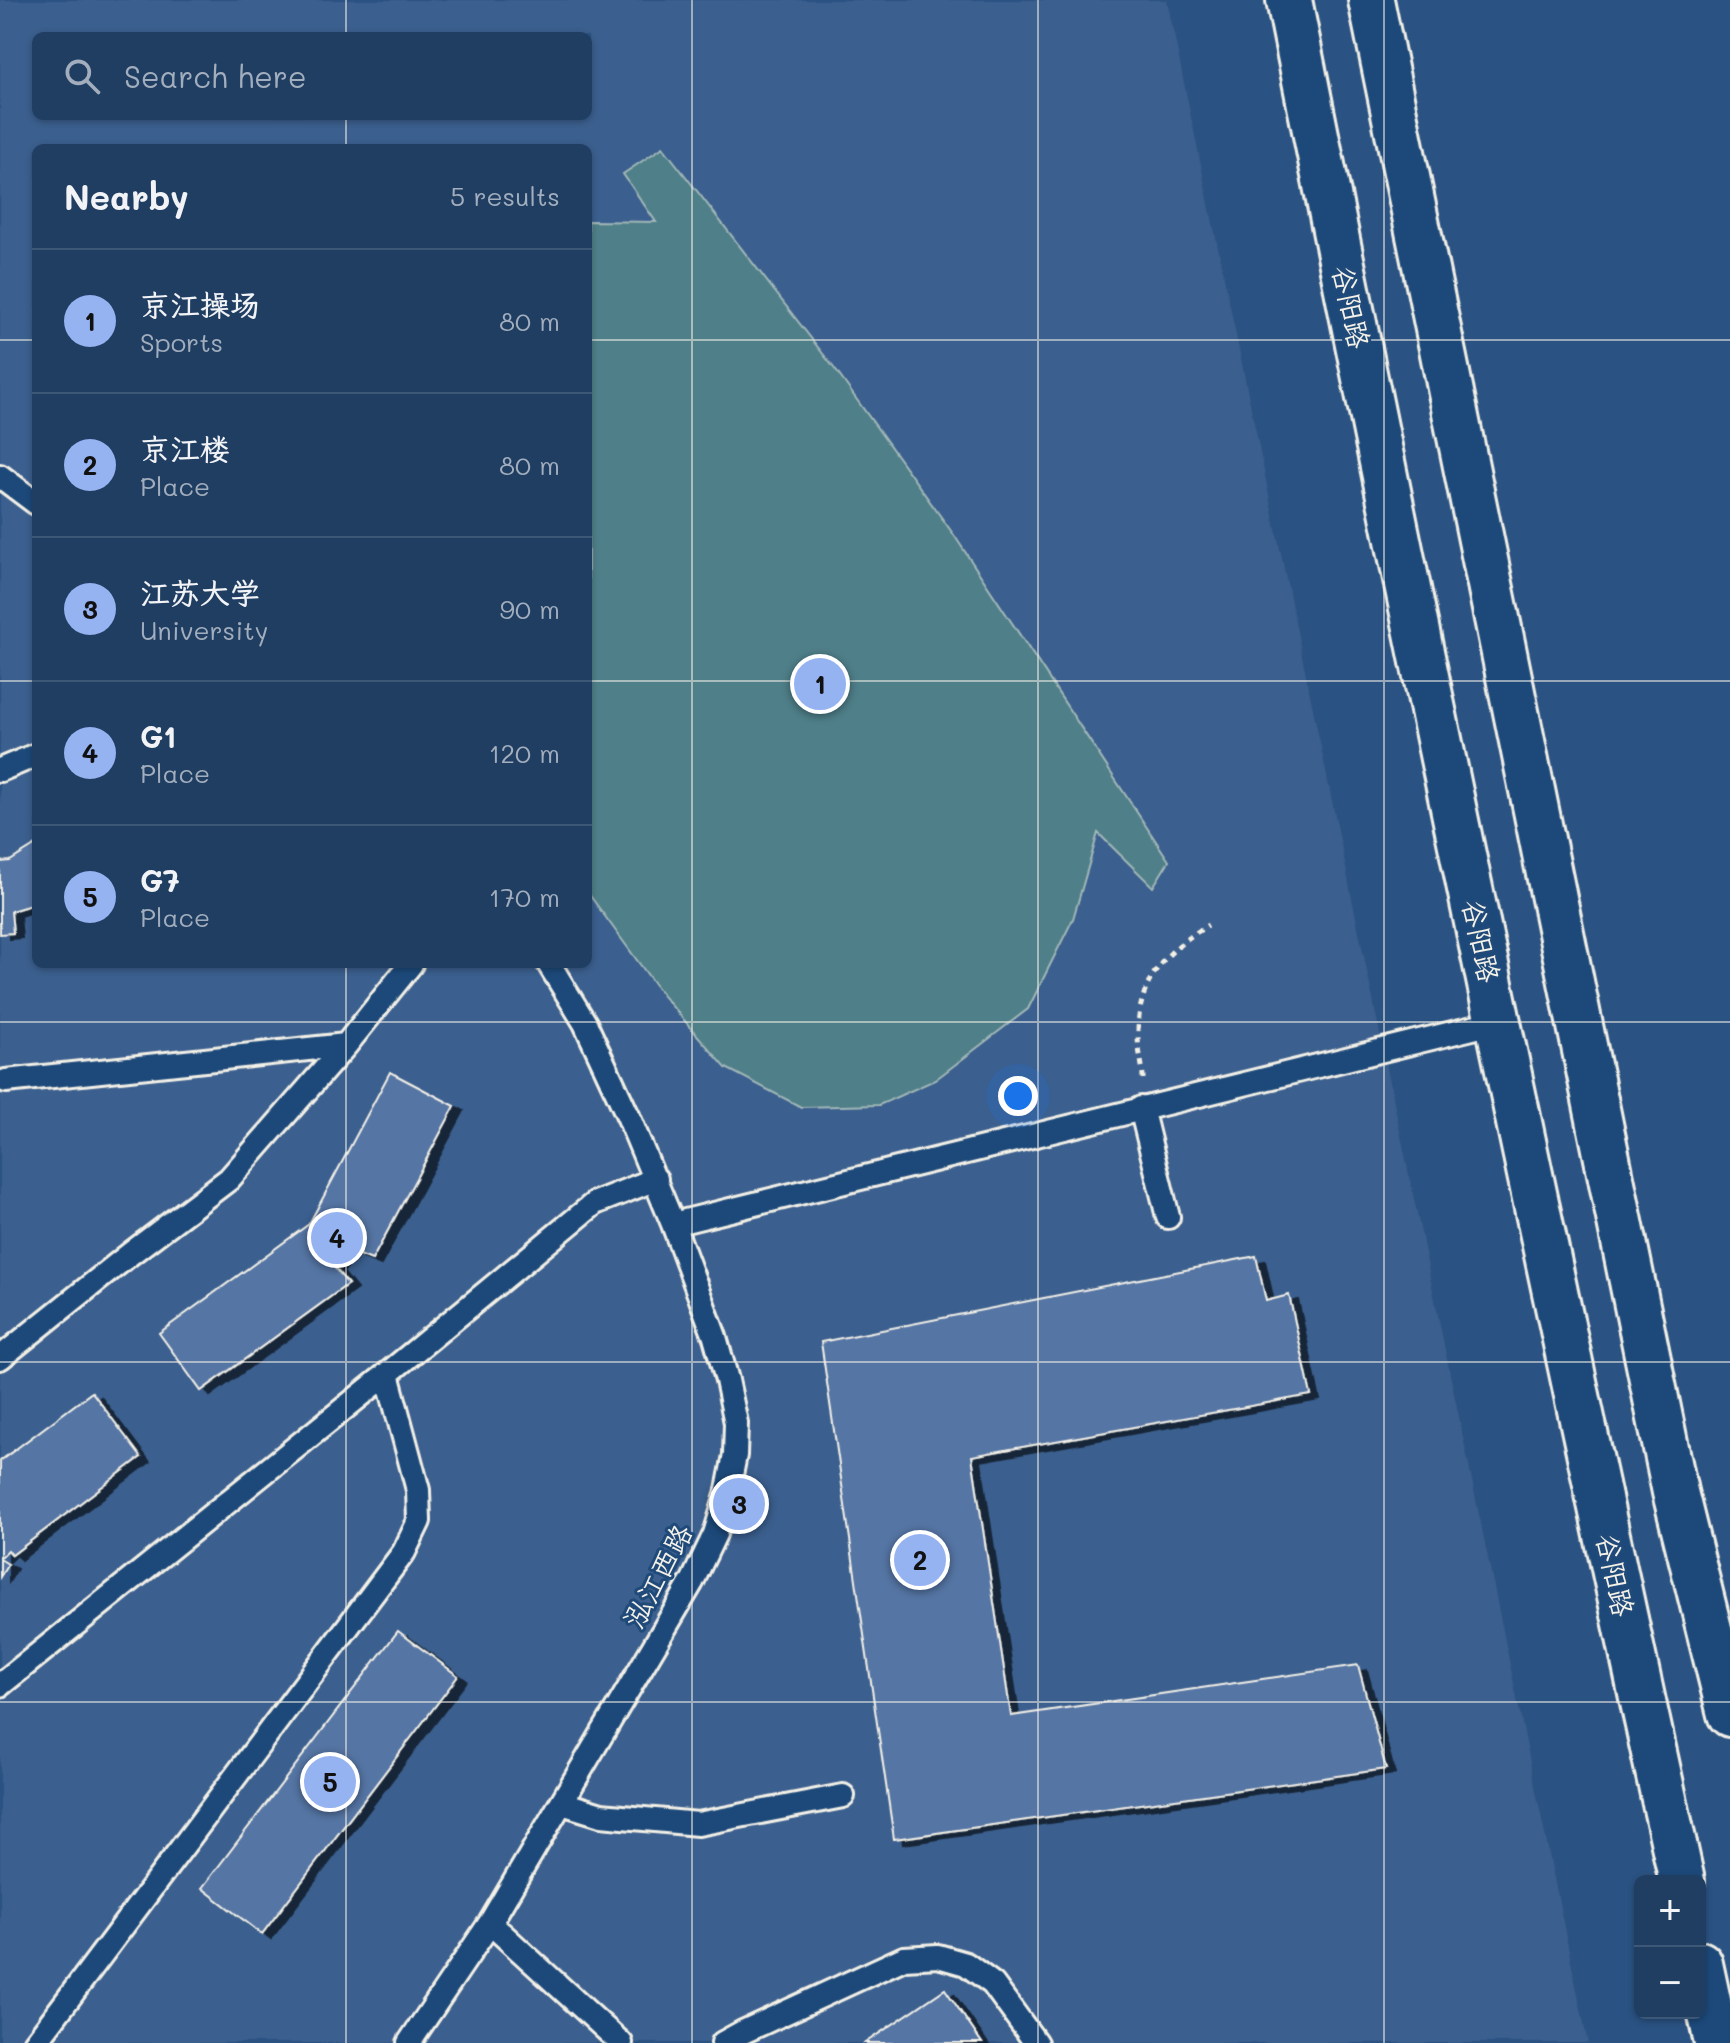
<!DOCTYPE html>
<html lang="en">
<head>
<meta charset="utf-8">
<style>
  body { margin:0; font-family:Mali,"LXGW WenKai TC",sans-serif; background:#284568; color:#f1f3f6 }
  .controls { position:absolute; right:24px; bottom:24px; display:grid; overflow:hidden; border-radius:12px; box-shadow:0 2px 6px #0004 }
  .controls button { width:72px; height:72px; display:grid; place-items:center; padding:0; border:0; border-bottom:2px solid #3d5777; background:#203e62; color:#f1f3f6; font:40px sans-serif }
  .you { position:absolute; left:1018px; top:1096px; width:28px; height:28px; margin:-20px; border:6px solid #fff; border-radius:50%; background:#1a73e8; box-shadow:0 0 0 12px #1a73e833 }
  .badge { display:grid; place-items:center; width:52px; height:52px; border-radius:50%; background:#95b2f1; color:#111; font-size:26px; font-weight:700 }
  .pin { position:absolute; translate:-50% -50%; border:4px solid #fff; box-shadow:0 2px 8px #0006 }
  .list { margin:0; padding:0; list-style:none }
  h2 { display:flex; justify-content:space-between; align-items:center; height:104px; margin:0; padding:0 32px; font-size:34px }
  h2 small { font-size:26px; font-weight:400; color:#a2aebe }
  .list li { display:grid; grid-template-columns:52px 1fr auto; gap:24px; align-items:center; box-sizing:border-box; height:144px; padding:0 32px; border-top:2px solid #3d5777 }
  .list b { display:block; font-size:30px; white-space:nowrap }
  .list p { margin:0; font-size:26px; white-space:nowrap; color:#a2aebe }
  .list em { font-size:26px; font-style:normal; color:#a2aebe }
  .icon { flex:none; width:44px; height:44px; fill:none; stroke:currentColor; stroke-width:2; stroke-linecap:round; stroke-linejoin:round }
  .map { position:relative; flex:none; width:1730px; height:2043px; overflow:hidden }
  .search { position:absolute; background:#203e62; box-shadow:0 2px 6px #0004; left:32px; top:32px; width:560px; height:88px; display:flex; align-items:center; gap:20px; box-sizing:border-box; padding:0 28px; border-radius:12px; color:#a2aebe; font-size:30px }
  .panel { position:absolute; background:#203e62; box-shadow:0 2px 6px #0004; left:32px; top:144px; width:560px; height:824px; border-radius:12px }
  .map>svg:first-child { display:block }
  .built { fill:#3b5f8e; fill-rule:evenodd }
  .green { fill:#507f89; stroke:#a2b8b8; stroke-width:2 }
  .building { fill:#5474a4; stroke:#f4f1e8; stroke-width:2; filter:url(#shadow) }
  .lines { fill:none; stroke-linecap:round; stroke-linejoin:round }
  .service-casing { stroke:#f4f1e8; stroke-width:28 }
  .primary-casing { stroke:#f4f1e8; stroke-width:50 }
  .path { stroke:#f4f1e8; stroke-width:5; stroke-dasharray:6 6; stroke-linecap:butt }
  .service { stroke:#1f4a7a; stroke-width:22 }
  .primary { stroke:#1f4a7a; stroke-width:44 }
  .grid { fill:none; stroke:#f4f1e8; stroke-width:2; stroke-opacity:0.55 }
  .labels { text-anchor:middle; stroke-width:6; stroke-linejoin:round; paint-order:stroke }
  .street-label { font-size:28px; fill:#f4f1e8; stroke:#1f4a7a }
</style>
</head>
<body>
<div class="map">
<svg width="1730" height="2043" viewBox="0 0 1730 2043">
  <defs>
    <filter id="shadow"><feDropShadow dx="9" dy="5" stdDeviation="0" flood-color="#0009"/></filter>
  </defs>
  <rect width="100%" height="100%" fill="#2a5282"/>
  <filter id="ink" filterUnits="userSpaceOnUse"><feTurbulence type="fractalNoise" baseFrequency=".0125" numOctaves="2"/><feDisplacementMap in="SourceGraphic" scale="16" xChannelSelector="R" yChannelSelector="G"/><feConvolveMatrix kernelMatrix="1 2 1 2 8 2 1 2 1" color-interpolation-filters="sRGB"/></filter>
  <g filter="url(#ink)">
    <path class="built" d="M0,0H1167L1588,2043H0ZM36,36H588V116H36ZM36,148H588V964H36Z"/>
    <path class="green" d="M663,147L834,368L954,535L1169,861L1153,887L1098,833L1073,919L1028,1009L935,1080L879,1105L801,1107L726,1068L663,996L588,893V221L656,222L623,174Z"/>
    <path class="building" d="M36,845V910L31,905L11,911L13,933L0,934V862L10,861Z
      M390,1072L455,1106L372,1260L349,1251L334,1267L348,1284L201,1391L159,1333L309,1224Z
      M1256,1256L1266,1301L1289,1295L1311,1395L972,1456L1011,1716L1358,1665L1386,1769L894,1839L821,1342Z
      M92,1392L141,1457L12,1555L8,1550L0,1558V1461Z
      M0,1559L8,1564L0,1577Z
      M398,1631L458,1676L262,1934L202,1888Z
      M945,1989L982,2043H865Z"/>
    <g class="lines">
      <defs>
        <path id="service" d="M0,476L36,503
          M0,770L36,755
          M6,1081L346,1045
          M1141,1108L1168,1217
          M673,1224L1497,1022
          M0,1358L130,1254L229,1179L346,1045L411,964
          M0,1685L387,1374L595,1203L656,1179
          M562,1803L601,1815L698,1824L843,1796
          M490,1923L621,2043
          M35,2043L404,1552L419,1521L418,1490L387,1374
          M409,2043L490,1923L692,1582L715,1534L727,1495L735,1455L736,1423L727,1380L715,1337L673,1224L629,1118L585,1023L549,964
          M723,2043L743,2032L904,1958L938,1956L966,1964L993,1984L1036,2043"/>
        <path id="primary" d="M1289,0C1414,628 1545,1255 1682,1881
          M1371,0L1675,1492L1730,1714
          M1700,1964L1717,2043"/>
      </defs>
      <use href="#service" class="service-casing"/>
      <use href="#primary" class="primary-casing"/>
      <path class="path" d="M1143,1079C1143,1064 1138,1051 1138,1036C1137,981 1165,951 1208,925"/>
      <use href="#service" class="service"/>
      <use href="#primary" class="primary"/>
    </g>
  </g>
  <path class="grid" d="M346,0V36M692,0V2043M1038,0V2043M1384,0V2043M346,116V148M0,340H36M588,340H1730M0,681H36M588,681H1730M346,964V2043M0,1022H1730M0,1362H1730M0,1702H1730"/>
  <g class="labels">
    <g class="street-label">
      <text transform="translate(1351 307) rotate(78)" y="10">谷阳路</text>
      <text transform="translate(1481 941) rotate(78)" y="10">谷阳路</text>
      <text transform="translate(1615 1575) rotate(78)" y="10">谷阳路</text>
      <text transform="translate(658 1576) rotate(-62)" y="10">泓江西路</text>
    </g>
  </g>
</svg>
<div class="controls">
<button>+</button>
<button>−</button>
</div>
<div class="you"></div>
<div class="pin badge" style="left:820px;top:684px">1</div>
<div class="pin badge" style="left:920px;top:1560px">2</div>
<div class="pin badge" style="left:739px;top:1504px">3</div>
<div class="pin badge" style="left:337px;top:1238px">4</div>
<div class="pin badge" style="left:330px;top:1782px">5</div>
<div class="search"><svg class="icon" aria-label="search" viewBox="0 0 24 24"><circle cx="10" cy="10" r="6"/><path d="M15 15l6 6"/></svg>Search here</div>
<section class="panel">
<h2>Nearby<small>5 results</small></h2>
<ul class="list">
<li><span class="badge">1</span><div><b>京江操场</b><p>Sports</p></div><em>80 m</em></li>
<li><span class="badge">2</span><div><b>京江楼</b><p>Place</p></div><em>80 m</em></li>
<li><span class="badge">3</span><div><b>江苏大学</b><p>University</p></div><em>90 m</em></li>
<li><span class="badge">4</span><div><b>G1</b><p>Place</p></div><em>120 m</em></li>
<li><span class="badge">5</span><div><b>G7</b><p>Place</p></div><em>170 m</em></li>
</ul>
</section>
</div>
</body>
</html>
